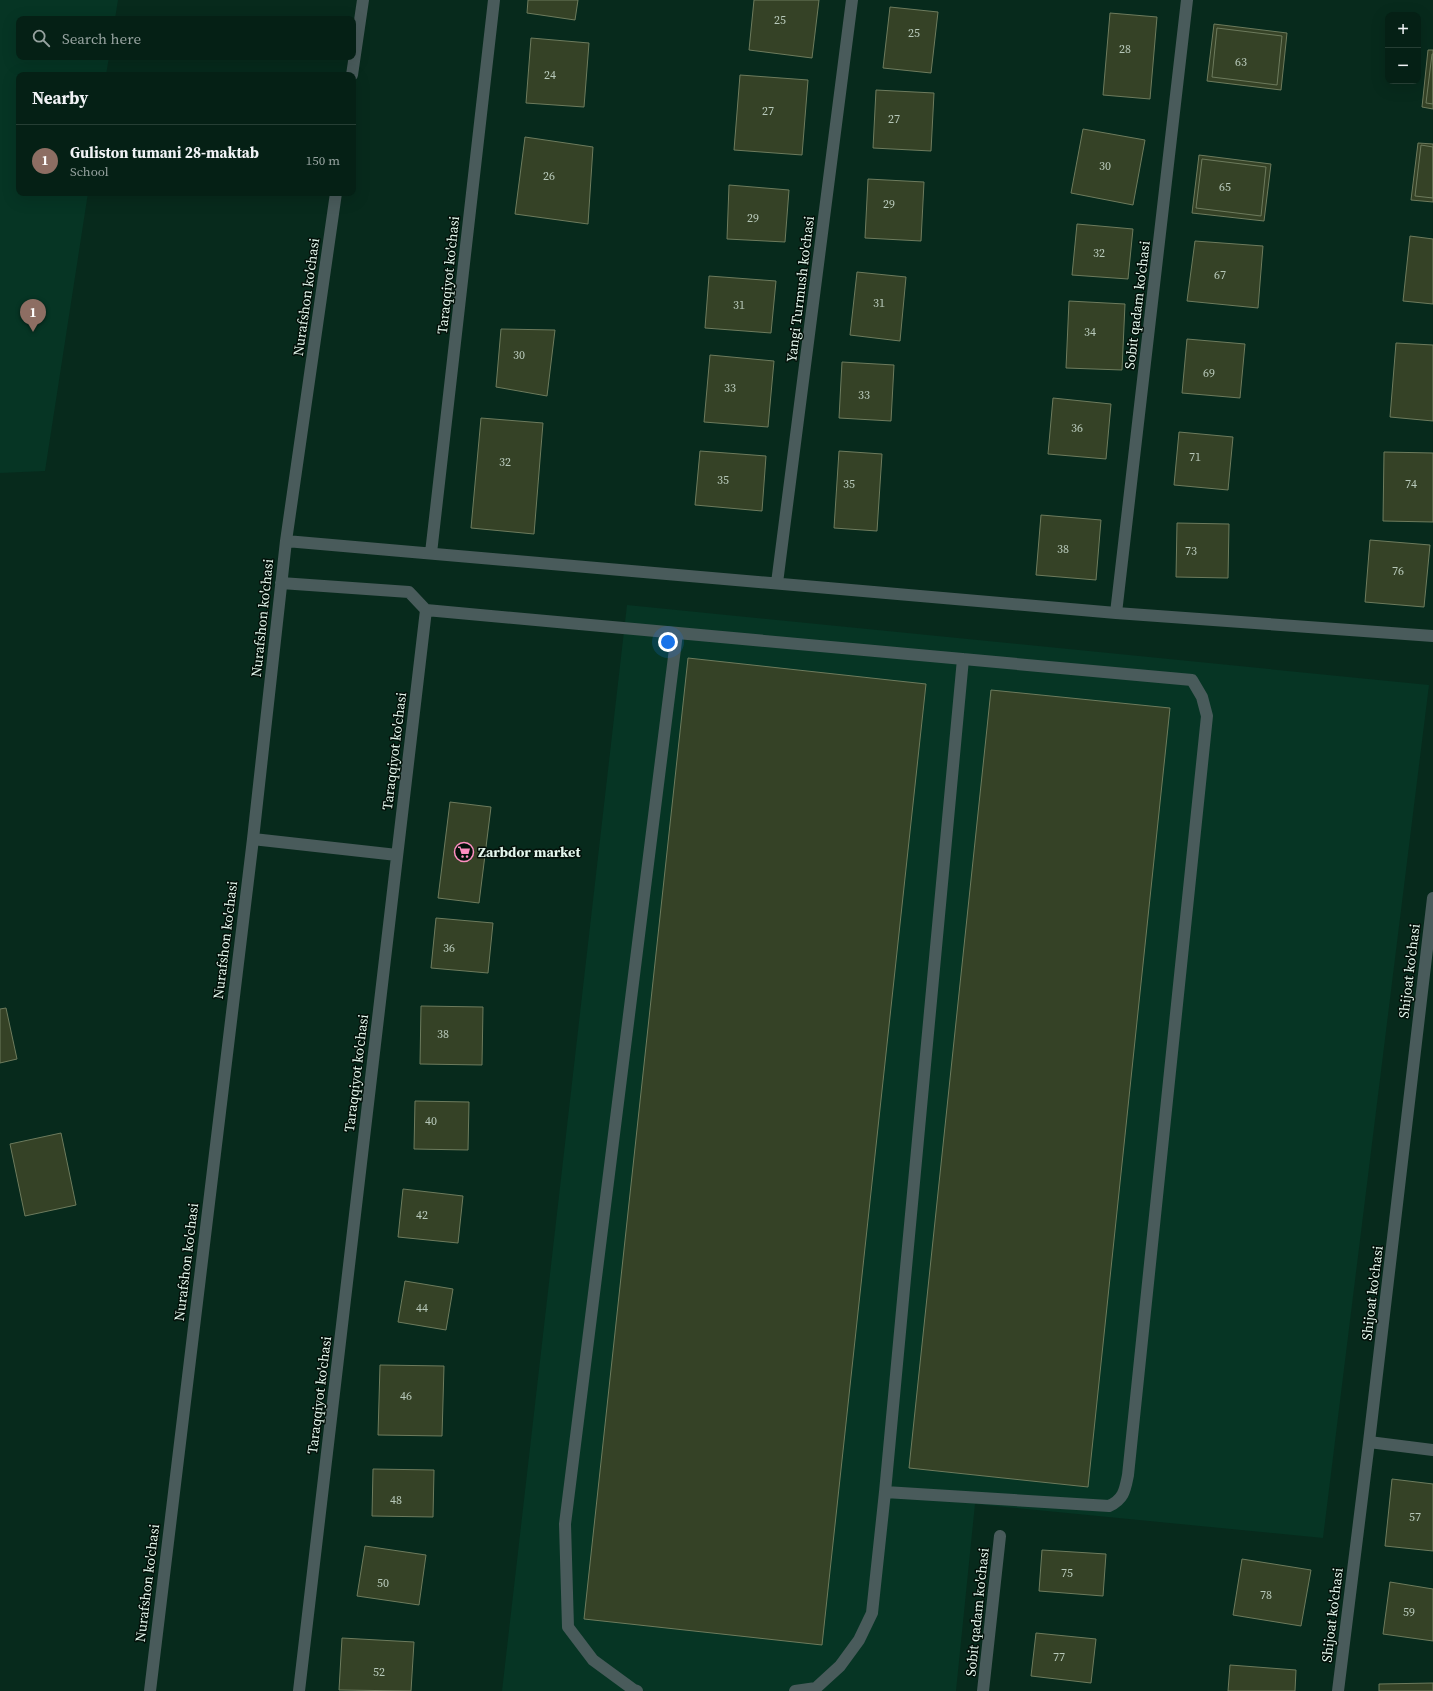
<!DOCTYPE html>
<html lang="en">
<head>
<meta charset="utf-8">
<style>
  body { margin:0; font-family:"Source Serif 4",serif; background:#0e281e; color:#f1f3f6 }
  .controls { position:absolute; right:12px; top:12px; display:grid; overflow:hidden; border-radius:8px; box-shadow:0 4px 16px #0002 }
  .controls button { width:36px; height:36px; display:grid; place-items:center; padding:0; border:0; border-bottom:1px solid #263e34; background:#052015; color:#f1f3f6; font:20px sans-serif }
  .you { position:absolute; left:668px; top:642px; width:14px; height:14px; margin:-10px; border:3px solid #fff; border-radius:50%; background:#1a73e8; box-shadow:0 0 0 6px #1a73e833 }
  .badge { display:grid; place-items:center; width:26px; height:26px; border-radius:50%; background:#db2777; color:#fff; font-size:13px; font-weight:700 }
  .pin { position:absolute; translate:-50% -33px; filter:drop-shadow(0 1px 2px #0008) }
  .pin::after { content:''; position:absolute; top:21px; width:14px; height:12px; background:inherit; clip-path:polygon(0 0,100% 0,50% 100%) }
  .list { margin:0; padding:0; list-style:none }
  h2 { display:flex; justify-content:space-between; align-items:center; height:52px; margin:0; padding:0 16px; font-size:17px }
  h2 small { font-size:13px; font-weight:400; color:#97a3a0 }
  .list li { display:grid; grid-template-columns:26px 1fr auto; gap:12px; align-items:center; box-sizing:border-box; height:72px; padding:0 16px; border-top:1px solid #263e34 }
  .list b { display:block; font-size:15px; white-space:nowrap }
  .list p { margin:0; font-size:13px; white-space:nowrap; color:#97a3a0 }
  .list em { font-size:13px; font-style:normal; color:#97a3a0 }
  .icon { flex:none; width:22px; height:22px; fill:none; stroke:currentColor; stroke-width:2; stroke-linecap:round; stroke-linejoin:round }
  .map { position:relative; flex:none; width:1433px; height:1691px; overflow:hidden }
  .search { position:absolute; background:#052015; box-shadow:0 4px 16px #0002; left:16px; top:16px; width:340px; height:44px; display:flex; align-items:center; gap:10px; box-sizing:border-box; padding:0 14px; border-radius:8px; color:#97a3a0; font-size:15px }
  .panel { position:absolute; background:#052015; box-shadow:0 4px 16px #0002; left:16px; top:72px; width:340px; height:124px; border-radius:8px }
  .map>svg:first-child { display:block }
  .built { fill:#063524 }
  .building { fill:#354226; stroke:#6d7b5d }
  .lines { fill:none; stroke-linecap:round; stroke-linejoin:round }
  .minor { stroke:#495b5b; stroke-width:12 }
  .labels { text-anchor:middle; stroke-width:3; stroke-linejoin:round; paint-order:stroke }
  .number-label { font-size:12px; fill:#b8c9ba }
  .street-label { font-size:14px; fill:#e3f6ec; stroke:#031009 }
  .poi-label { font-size:14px; font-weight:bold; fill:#e3f6ec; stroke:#031009; text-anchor:start }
</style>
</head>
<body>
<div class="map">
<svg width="1433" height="1691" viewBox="0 0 1433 1691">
  <rect width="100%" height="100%" fill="#072a1c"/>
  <path class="built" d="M0,0H118L115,19H19V57H109L106,75H19V193H88L45,471L0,473Z
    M627,605L1429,685L1323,1538L975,1504L956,1691H502Z"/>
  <path class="building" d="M528,0H578L575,20L527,13Z
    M754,0H819L812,58L749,50Z
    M890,7L938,12L931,73L883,68Z
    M1110,13L1157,17L1150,99L1103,95Z
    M1214,24L1287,33L1281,90L1207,81Z
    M1217,28L1282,36L1277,85L1212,77Z
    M531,38L589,43L584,107L526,103Z
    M1428,50H1433V109L1422,107Z
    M1432,54H1433V104L1426,103Z
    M740,75L808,80L802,155L734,150Z
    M876,90L934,93L931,151L873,148Z
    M1083,129L1145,140L1133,205L1071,193Z
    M525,137L593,147L588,224L515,214Z
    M1418,143L1433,144V202L1411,200Z
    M1421,145L1433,147V198L1415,196Z
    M1199,155L1271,164L1264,221L1192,213Z
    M1202,159L1266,167L1261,216L1196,208Z
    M868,179L924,182L921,241L865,238Z
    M729,185L789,190L785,242L727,239Z
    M1077,224L1133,229L1128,279L1072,275Z
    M1410,236L1433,239V304L1403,301Z
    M1195,241L1263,246L1258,308L1187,301Z
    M857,272L906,277L900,341L850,335Z
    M709,276L776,281L771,333L705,328Z
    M1069,301L1125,304L1122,370L1066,368Z
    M501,329L555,330L547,396L496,387Z
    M1187,339L1245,344L1240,398L1182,393Z
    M1396,343L1433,345V421L1390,417Z
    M710,355L774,361L768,427L704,422Z
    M842,362L894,365L891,421L839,418Z
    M1053,398L1111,404L1106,459L1048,454Z
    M481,418L543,423L534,534L471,528Z
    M1179,432L1233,437L1228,490L1174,485Z
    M700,451L766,456L762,511L695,505Z
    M839,451L882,454L877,531L834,528Z
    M1384,452L1433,453V522L1383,521Z
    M1041,515L1101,520L1096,580L1036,575Z
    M1177,523L1229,524L1228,578L1176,577Z
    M1370,540L1430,545L1424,607L1365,602Z
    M688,658L926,684L822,1645L584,1619Z
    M991,690L1170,708L1088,1487L909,1468Z
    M450,802L491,807L479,903L438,898Z
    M436,918L493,923L488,973L431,968Z
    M421,1006L483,1007L482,1065L420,1064Z
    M6,1008L17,1059L0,1063V1009Z
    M415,1101L469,1102L468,1150L414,1149Z
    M61,1133L76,1205L25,1216L10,1144Z
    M403,1189L463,1196L458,1243L398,1237Z
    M405,1281L453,1289L446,1330L398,1322Z
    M380,1365L444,1366L442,1436L378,1435Z
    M373,1469L434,1470L433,1517L372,1516Z
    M1392,1479L1433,1484V1551L1385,1546Z
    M365,1546L426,1555L419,1605L357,1596Z
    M1042,1550L1106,1554L1103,1596L1039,1591Z
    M1242,1559L1311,1570L1301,1626L1233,1615Z
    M1390,1582L1433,1589V1641L1383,1634Z
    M1036,1633L1096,1639L1091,1683L1031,1676Z
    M342,1638L414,1642L411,1691L339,1690Z
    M1230,1665L1296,1670L1295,1691H1228Z
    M1433,1683V1691H1379V1684Z"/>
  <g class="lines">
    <path class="minor" d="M352,75L363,0
      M286,541L1116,613L1433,636
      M431,553L494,0
      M281,583L409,592L426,610L299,1691
      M777,583L852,0
      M426,610L1192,680L1202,697L1207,716L1128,1475C1125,1490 1124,1499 1109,1506L885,1492L872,1613L859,1640L840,1666L816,1688L795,1691
      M1116,613L1187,0
      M253,839L397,855
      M1369,1442L1433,1450
      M885,1492L963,659
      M150,1691L253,839L286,541L336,193
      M637,1691L634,1690L593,1660L568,1627L565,1524L677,633
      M983,1691L1000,1536
      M1338,1691L1369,1442L1433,898"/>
  </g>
  <defs>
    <symbol id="supermarket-ring" viewBox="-11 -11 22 22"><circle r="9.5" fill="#031009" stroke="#fd8ec0" stroke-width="1.5"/><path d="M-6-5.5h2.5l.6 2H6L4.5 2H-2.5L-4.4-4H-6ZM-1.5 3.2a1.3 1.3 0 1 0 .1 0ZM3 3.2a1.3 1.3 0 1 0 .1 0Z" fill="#fd8ec0"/></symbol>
  </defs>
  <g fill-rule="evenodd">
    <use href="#supermarket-ring" x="453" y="841" width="22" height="22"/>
  </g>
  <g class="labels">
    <g class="number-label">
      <text x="780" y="24">25</text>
      <text x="914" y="37">25</text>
      <text x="1125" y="53">28</text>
      <text x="1241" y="66">63</text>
      <text x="550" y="79">24</text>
      <text x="768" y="115">27</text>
      <text x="894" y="123">27</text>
      <text x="1105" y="170">30</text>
      <text x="549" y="180">26</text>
      <text x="1225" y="191">65</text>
      <text x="889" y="208">29</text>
      <text x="753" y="222">29</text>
      <text x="1099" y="257">32</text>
      <text x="1220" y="279">67</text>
      <text x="879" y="307">31</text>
      <text x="739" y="309">31</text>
      <text x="1090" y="336">34</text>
      <text x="519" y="359">30</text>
      <text x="1209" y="377">69</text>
      <text x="730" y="392">33</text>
      <text x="864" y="399">33</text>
      <text x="1077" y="432">36</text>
      <text x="1195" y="461">71</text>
      <text x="505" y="466">32</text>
      <text x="723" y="484">35</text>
      <text x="849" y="488">35</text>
      <text x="1411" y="488">74</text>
      <text x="1063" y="553">38</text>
      <text x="1191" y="555">73</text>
      <text x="1398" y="575">76</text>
      <text x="449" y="952">36</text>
      <text x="443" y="1038">38</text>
      <text x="431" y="1125">40</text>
      <text x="422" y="1219">42</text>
      <text x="422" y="1312">44</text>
      <text x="406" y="1400">46</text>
      <text x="396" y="1504">48</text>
      <text x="1415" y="1521">57</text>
      <text x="1067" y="1577">75</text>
      <text x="383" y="1587">50</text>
      <text x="1266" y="1599">78</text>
      <text x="1409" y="1616">59</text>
      <text x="1059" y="1661">77</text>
      <text x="379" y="1676">52</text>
    </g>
    <g class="street-label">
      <text transform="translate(448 275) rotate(-84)" y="5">Taraqqiyot ko'chasi</text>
      <text transform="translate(800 289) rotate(-83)" y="5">Yangi Turmush ko'chasi</text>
      <text transform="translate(306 297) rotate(-82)" y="5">Nurafshon ko'chasi</text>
      <text transform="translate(1137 305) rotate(-83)" y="5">Sobit qadam ko'chasi</text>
      <text transform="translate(262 618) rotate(-84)" y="5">Nurafshon ko'chasi</text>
      <text transform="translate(394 751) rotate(-83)" y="5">Taraqqiyot ko'chasi</text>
      <text transform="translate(225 940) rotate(-83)" y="5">Nurafshon ko'chasi</text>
      <text transform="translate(1409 971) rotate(-83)" y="5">Shijoat ko'chasi</text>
      <text transform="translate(356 1073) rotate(-83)" y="5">Taraqqiyot ko'chasi</text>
      <text transform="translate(186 1262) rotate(-83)" y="5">Nurafshon ko'chasi</text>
      <text transform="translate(1372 1293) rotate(-83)" y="5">Shijoat ko'chasi</text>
      <text transform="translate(319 1395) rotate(-83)" y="5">Taraqqiyot ko'chasi</text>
      <text transform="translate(147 1583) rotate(-83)" y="5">Nurafshon ko'chasi</text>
      <text transform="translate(977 1612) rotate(-84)" y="5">Sobit qadam ko'chasi</text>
      <text transform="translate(1332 1615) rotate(-83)" y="5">Shijoat ko'chasi</text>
    </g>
    <g class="poi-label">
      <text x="478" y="857">Zarbdor market</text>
    </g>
  </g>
</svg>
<div class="controls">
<button>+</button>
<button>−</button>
</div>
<div class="you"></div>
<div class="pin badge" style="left:33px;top:332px;background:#8d6e63">1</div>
<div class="search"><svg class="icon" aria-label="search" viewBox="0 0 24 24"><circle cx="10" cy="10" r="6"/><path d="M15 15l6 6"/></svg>Search here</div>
<section class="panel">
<h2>Nearby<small></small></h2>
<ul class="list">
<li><span class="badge" style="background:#8d6e63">1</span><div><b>Guliston tumani 28-maktab</b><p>School</p></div><em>150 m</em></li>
</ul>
</section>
</div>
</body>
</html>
